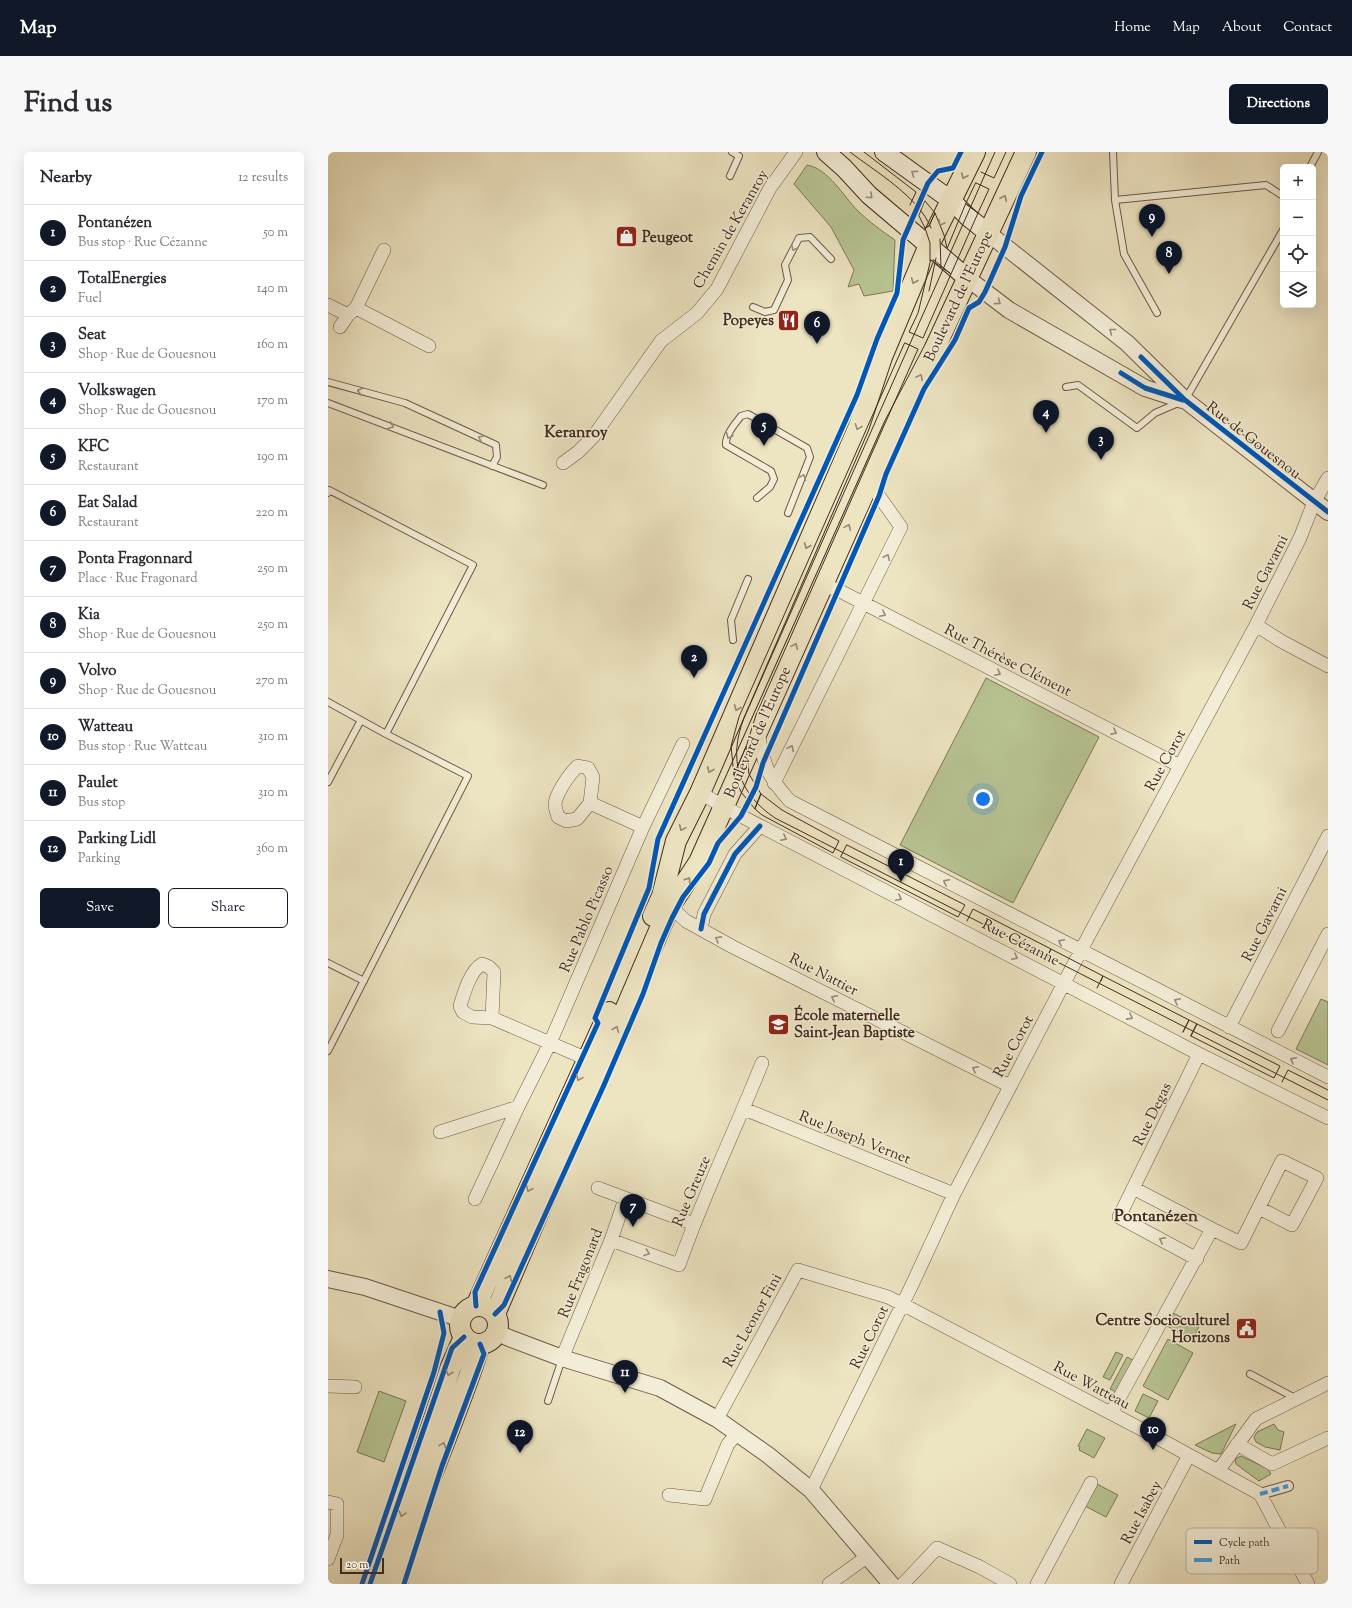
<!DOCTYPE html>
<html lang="en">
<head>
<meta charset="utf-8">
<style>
  body { margin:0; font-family:"Sorts Mill Goudy",serif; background:#f7f7f7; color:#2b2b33 }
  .controls { position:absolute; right:12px; top:12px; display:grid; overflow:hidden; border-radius:6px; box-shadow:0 4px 16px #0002 }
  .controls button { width:36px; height:36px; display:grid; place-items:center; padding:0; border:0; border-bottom:1px solid #e1e1e2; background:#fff; color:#2b2b33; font:20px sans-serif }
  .scale { position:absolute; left:12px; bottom:10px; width:44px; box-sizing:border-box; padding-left:4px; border:2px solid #422c1e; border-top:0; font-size:11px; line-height:14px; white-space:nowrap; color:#422c1e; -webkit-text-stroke:3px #f3edd7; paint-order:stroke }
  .you { position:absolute; left:655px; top:647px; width:14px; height:14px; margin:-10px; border:3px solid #fff; border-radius:50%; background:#1a73e8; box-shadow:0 0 0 6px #1a73e833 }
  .badge { display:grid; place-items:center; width:26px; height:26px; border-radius:50%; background:#111827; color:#fff; font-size:13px; font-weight:700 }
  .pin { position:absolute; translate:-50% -33px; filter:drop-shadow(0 1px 2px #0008) }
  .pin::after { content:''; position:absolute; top:21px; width:14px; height:12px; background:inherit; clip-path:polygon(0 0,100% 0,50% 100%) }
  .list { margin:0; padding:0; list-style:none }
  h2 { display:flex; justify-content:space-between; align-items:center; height:52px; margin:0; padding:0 16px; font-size:17px }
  h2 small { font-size:13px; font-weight:400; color:#7c7c81 }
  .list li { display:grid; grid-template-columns:26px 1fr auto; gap:12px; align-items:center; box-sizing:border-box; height:56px; padding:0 16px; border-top:1px solid #e1e1e2 }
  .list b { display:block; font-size:15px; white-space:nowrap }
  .list p { margin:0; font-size:13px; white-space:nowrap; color:#7c7c81 }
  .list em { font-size:13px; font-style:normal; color:#7c7c81 }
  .actions { display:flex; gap:8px; padding:12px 16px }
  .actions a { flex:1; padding:9px 0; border:1px solid #111827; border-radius:6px; text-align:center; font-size:14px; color:#111827 }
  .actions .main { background:#111827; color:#fff }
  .icon { flex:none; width:22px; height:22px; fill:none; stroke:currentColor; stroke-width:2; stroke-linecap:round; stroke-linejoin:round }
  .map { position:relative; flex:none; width:1000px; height:1432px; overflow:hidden; border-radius:6px }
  header { display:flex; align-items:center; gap:24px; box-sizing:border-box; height:56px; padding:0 20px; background:#111827; color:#fff }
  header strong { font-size:19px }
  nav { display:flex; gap:22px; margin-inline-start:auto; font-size:14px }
  .intro { display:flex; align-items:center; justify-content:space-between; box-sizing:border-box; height:96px; padding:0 24px }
  h1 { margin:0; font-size:28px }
  .button { padding:10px 18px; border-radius:6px; background:#111827; color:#fff; font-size:14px; font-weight:700 }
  main { display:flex; gap:24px; padding:0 24px }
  aside { flex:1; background:#fff; border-radius:6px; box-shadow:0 4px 16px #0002 }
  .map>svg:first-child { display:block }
  .green { fill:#b8c493; stroke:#7d7858 }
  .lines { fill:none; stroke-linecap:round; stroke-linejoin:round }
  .service-casing { stroke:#6d5a47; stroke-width:8 }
  .pedestrian-casing { stroke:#6d5a47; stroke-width:12 }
  .minor-casing { stroke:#6d5a47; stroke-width:14 }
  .tertiary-casing { stroke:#6d5a47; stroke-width:18 }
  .secondary-casing { stroke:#422c1e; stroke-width:20 }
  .primary-casing { stroke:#422c1e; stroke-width:22 }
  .service { stroke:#f3edd7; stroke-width:6 }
  .pedestrian { stroke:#f3edd7; stroke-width:10 }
  .minor { stroke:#f3edd7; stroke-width:13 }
  .tertiary { stroke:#f3edd7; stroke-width:16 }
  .secondary { stroke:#f3edd7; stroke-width:18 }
  .primary { stroke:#ede4c2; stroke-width:20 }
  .tram { stroke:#422c1e; stroke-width:1 }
  .quiet { stroke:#3f9ce0; stroke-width:4; stroke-dasharray:8 4; stroke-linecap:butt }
  .cycleway-casing { stroke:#f3edd7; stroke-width:8 }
  .cycleway { stroke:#0057b8; stroke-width:5 }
  .oneway { stroke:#9a8c7a }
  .oneway2 { stroke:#988870 }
  .labels { text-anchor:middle; stroke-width:3; stroke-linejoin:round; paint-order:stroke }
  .street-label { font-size:15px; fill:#422c1e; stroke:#f3edd7 }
  .poi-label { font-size:15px; font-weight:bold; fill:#422c1e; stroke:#f3edd7; text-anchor:start }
  .neighbourhood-label { font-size:16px; font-weight:bold; fill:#422c1e; stroke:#f3edd7 }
  .quarter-label { font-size:17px; font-weight:bold; fill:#422c1e; stroke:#f3edd7 }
  .key { fill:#f3edd7; stroke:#beb3a0; stroke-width:1 }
  .key-label { font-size:11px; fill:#422c1e }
</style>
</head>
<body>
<header>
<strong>Map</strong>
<nav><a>Home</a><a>Map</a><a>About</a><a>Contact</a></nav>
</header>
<div class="intro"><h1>Find us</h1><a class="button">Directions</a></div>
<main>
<aside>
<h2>Nearby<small>12 results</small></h2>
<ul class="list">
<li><span class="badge">1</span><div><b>Pontanézen</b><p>Bus stop · Rue Cézanne</p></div><em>50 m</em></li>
<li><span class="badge">2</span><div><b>TotalEnergies</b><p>Fuel</p></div><em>140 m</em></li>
<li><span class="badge">3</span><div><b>Seat</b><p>Shop · Rue de Gouesnou</p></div><em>160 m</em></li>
<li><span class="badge">4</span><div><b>Volkswagen</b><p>Shop · Rue de Gouesnou</p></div><em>170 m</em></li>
<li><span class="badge">5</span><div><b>KFC</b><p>Restaurant</p></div><em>190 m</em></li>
<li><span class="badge">6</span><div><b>Eat Salad</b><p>Restaurant</p></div><em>220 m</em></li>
<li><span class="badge">7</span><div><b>Ponta Fragonnard</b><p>Place · Rue Fragonard</p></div><em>250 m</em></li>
<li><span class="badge">8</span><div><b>Kia</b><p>Shop · Rue de Gouesnou</p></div><em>250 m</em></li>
<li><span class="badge">9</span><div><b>Volvo</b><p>Shop · Rue de Gouesnou</p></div><em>270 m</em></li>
<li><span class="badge">10</span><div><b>Watteau</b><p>Bus stop · Rue Watteau</p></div><em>310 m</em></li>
<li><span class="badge">11</span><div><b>Paulet</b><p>Bus stop</p></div><em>310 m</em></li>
<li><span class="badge">12</span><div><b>Parking Lidl</b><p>Parking</p></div><em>360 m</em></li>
</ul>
<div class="actions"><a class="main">Save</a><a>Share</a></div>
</aside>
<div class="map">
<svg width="1000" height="1432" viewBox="0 0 1000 1432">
  <rect width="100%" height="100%" fill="#ede4c2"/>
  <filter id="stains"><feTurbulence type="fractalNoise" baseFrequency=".005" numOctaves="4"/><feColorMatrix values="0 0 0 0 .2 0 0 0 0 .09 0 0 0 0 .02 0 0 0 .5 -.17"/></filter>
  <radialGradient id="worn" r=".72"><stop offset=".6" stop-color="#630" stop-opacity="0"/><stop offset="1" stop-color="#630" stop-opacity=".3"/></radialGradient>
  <path class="green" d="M479,13C501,17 515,44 530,59C541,70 554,79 567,88L565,139L536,144L531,132L520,135L526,118L503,75L466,32Z
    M658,526L771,585L685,751L572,693Z
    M993,847L1000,850V913L968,897Z
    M845,1161L871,1174L865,1188L839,1174Z
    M840,1187L865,1201L840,1248L815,1234Z
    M788,1200L795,1203L782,1228L775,1225Z
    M799,1205L807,1209L790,1241L782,1237Z
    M51,1239L78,1249L56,1310L29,1300Z
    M815,1242L830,1249L821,1266L807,1259Z
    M908,1272L893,1302L884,1301L867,1293Z
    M946,1272L950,1278L956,1280L952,1298L937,1295L928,1290L926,1285L929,1280Z
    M759,1277L777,1286L766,1306L751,1298L752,1295L750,1294Z
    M913,1304L940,1317L943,1322L931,1329L908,1312L907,1307Z
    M769,1332L790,1343L778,1365L757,1354Z"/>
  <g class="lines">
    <defs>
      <path id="service" d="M785,0L787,48
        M982,15L990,0
        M402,24L411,4L404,0
        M425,155L437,160L446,158L460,128L457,113L471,86L482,85L503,107
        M829,161L796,102L787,48L938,33L955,44
        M0,230L77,251L168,293L169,305L164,314
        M738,235L750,233L809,276L827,261L857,248L955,78
        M0,251L215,333
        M0,341L1,338L145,413L58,582L140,624L0,899
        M429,346L442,335L446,327L443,319L398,293C397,283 407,272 413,264L420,262L479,296L482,305L460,361
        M405,488L403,468L420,427
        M0,550L58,582
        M0,630L33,568
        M0,811L36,829
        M922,1222L967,1246
        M220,1249L234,1207"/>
      <path id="pedestrian" d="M932,1342L960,1334"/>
      <path id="minor" d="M0,153L20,163L28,156L101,194
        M28,156L56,98
        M12,175L20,163
        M235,311L250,300L265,285L333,189L369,161L389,137L442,36L468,0
        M1000,326L986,350L972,386L928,473L953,489L1000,514
        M494,433L510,438L852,614
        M430,581C436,613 439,624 462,649L1000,925
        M446,631L573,375L551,344L543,324
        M372,641L413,664L871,902L1000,966
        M262,651L265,625L260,616L250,614C242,621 228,641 227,652C227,656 229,661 230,665L238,669L249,667L262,651L315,675
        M342,754L358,769L405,795L682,934
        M373,777L376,762L407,702L432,674
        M164,866L166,820L161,815L154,812C142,819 136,841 132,854L135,860L144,865L164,866L266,910
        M901,875L1000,684
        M950,879L1000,782
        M416,957L626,1042
        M112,980L190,955
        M270,1036L366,1072
        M147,1047L190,955L222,891L315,675L355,592
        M884,1077L913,1091L954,1009L989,1026L964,1073L931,1056
        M283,1088L351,1113C375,1044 407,979 434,911
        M869,1107L791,1065L871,902
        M234,1206L283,1088L297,1047
        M0,1234L27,1235
        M783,1261L884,1077L805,1036
        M389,1267L470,1118L560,1145L574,1152L817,1279L932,1342L980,1432
        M909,1292L944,1312L1000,1286
        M890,1319L928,1267L1000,1231
        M483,1338L583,1135L626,1042L760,785L928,473
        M341,1343L377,1347L400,1292L409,1282
        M0,1350L9,1352V1383L0,1407
        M501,1432L540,1404
        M575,1432L609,1396L652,1415L682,1432
        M709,1432L763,1331
        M793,1432L861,1303"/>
      <path id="tertiary" d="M660,81L799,191L857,248L1000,360
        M639,126L681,158L817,236L854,248
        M0,1127L37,1135L133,1167
        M168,1180L181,1186L234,1206L332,1236L389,1267L440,1303L483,1338L563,1432"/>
      <path id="secondary" d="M498,0L516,16L541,43L639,126
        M556,0L624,49L640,65L660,81"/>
      <path id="primary" d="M325,764L334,744L348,689L372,641L531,274L554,205L601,93L647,0
        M148,1154L281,860
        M132 1173a19 19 0 1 1 38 0a19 19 0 1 1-38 0Z
        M167,1162L333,774L342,754L371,710L541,330L566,274L606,198L698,0
        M52,1432L122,1217L136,1185
        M69,1432C88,1349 127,1272 152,1192"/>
    </defs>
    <use href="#service" class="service-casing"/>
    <use href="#pedestrian" class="pedestrian-casing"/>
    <use href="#minor" class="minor-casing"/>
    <use href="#tertiary" class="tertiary-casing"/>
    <use href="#secondary" class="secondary-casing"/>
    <use href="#primary" class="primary-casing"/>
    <use href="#service" class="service"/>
    <use href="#pedestrian" class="pedestrian"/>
    <use href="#minor" class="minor"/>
    <use href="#tertiary" class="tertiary"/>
    <use href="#secondary" class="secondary"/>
    <use href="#primary" class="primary"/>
    <path class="tram" d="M522,0C548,20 591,45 603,76
      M536,0L588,40L582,53
      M667,0L416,566C400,607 410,641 447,666L1000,948
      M653,20L666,26L678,0
      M648,31L661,37L650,61L638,52Z
      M597,49L607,61L601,74L597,76L591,64Z
      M638,52L650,61L623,122L606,108L602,109V91L597,76L601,74L607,61L616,83L619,96Z
      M612,87L613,115
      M603,108L623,122L595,186L581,180L590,161Z
      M601,139L608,106
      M577,191L590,197L428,563L418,595L406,623L403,594L411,565Z
      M418,595L421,622L433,642L427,657L413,640L406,623Z
      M433,642L454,658L511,689L505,701L434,663L427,657Z
      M519,693L637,753L630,765L513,705Z
      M639,769L645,757L723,797L717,809
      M717,809L723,797L775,824L769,836
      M773,829L775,824L861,868L855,880
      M869,872L952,914L946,926L863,884Z
      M855,880L861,868L869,872L863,884
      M954,930L960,918L1000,938"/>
    <path class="quiet" d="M932,1342L960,1334"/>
    <defs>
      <path id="cycleway" d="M813,205L857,248L1000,360
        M793,221L817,236L855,248
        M373,777L376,762L407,702L432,674
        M148,1154L147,1140L270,871L267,866L321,736L330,687L529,243L549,187L569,141L575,88L600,31L610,19L625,16L633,0
        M167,1162L176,1153L276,933L315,842L333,791L344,766L355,745L381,711L390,691L413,664L428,635L435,611L551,344L558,322L596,237L627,188L641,156L651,150L657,140L677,95L693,44L714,0
        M34,1432L106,1220L116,1181L112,1160
        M42,1432L124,1196L136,1185
        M76,1432L114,1314L156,1202L152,1192"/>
    </defs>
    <use href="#cycleway" class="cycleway-casing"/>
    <use href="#cycleway" class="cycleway"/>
  </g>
  <defs><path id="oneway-chevron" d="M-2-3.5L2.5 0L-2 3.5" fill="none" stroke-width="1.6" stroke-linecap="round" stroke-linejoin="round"/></defs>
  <g class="oneway">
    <use href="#oneway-chevron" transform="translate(586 21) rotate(-144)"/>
    <use href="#oneway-chevron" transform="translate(542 44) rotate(42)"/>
    <use href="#oneway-chevron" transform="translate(466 96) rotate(117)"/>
    <use href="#oneway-chevron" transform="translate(670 150) rotate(37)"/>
    <use href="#oneway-chevron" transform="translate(784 179) rotate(-141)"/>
    <use href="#oneway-chevron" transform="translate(32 239) rotate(-165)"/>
    <use href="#oneway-chevron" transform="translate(63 274) rotate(21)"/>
    <use href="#oneway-chevron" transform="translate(401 284) rotate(114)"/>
    <use href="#oneway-chevron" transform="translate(153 286) rotate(-155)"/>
    <use href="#oneway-chevron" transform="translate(475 325) rotate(-68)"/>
    <use href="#oneway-chevron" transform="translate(559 405) rotate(-64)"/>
    <use href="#oneway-chevron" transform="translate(555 462) rotate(26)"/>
    <use href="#oneway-chevron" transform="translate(670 521) rotate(27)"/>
    <use href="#oneway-chevron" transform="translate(786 580) rotate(27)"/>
    <use href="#oneway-chevron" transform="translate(463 596) rotate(-63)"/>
    <use href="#oneway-chevron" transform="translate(456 686) rotate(27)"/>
    <use href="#oneway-chevron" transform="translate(618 730) rotate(-153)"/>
    <use href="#oneway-chevron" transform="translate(571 746) rotate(27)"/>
    <use href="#oneway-chevron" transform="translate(390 787) rotate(-151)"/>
    <use href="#oneway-chevron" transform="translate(733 790) rotate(-153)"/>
    <use href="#oneway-chevron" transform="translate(687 805) rotate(27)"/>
    <use href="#oneway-chevron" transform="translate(506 846) rotate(-153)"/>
    <use href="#oneway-chevron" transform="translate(849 849) rotate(-153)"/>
    <use href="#oneway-chevron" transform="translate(802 865) rotate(28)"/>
    <use href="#oneway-chevron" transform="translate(965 908) rotate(-153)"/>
    <use href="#oneway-chevron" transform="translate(647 917) rotate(-154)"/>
    <use href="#oneway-chevron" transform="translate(834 1088) rotate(-152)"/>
    <use href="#oneway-chevron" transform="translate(319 1101) rotate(20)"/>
  </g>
  <g class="oneway2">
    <use href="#oneway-chevron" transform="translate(636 24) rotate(115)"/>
    <use href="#oneway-chevron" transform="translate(676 46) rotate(-65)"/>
    <use href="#oneway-chevron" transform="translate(613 71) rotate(118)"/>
    <use href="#oneway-chevron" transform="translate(586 129) rotate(113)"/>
    <use href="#oneway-chevron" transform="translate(592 225) rotate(-62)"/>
    <use href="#oneway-chevron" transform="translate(530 275) rotate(111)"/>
    <use href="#oneway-chevron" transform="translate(520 375) rotate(-66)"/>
    <use href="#oneway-chevron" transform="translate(479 394) rotate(113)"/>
    <use href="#oneway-chevron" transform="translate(467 494) rotate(-66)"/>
    <use href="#oneway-chevron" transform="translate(409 556) rotate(113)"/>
    <use href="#oneway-chevron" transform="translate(382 618) rotate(113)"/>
    <use href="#oneway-chevron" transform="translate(354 676) rotate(114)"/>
    <use href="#oneway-chevron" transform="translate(360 728) rotate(-56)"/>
    <use href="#oneway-chevron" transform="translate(288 877) rotate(-67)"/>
    <use href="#oneway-chevron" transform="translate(251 926) rotate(114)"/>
    <use href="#oneway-chevron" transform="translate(201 1037) rotate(114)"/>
    <use href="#oneway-chevron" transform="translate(181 1126) rotate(-66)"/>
    <use href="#oneway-chevron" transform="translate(121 1221) rotate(109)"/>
    <use href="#oneway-chevron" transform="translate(115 1293) rotate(-70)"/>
    <use href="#oneway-chevron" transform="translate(74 1362) rotate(108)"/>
  </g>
  <defs>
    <symbol id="shop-square" viewBox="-11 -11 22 22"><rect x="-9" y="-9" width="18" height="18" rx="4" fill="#8f2418" stroke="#f3edd7"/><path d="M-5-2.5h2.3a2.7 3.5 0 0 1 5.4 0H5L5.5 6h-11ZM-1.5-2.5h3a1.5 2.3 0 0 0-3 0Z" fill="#fff"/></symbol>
    <symbol id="restaurant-square" viewBox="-11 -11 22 22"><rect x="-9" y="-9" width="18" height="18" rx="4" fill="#8f2418" stroke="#f3edd7"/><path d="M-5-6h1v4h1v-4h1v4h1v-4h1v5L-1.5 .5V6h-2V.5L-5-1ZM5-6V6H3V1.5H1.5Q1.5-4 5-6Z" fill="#fff"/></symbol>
    <symbol id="school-square" viewBox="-11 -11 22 22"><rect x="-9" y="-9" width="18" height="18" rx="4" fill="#8f2418" stroke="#f3edd7"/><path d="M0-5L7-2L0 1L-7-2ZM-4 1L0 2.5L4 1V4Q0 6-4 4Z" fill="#fff"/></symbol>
    <symbol id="civic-square" viewBox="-11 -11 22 22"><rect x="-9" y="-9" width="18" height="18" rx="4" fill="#8f2418" stroke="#f3edd7"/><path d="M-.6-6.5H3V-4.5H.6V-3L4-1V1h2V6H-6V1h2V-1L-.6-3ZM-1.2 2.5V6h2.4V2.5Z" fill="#fff"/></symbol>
  </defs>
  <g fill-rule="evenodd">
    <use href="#shop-square" x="286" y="72" width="25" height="25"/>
    <use href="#restaurant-square" x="448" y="156" width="25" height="25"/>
    <use href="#school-square" x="438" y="860" width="25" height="25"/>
    <use href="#civic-square" x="906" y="1164" width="25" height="25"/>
  </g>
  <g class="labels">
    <g class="street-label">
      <text transform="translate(402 77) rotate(-60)" y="5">Chemin de Keranroy</text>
      <text transform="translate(630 144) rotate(-65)" y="5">Boulevard de l'Europe</text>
      <text transform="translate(926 288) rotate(38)" y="5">Rue de Gouesnou</text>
      <text transform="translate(937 420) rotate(-63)" y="5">Rue Gavarni</text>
      <text transform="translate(680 508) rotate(27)" y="5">Rue Thérèse Clément</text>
      <text transform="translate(429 580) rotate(-66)" y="5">Boulevard de l'Europe</text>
      <text transform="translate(837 608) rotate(-61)" y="5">Rue Corot</text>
      <text transform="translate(258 767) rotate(-67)" y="5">Rue Pablo Picasso</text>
      <text transform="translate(936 772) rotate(-63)" y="5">Rue Gavarni</text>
      <text transform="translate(693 790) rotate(27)" y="5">Rue Cézanne</text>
      <text transform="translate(496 822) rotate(27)" y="5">Rue Nattier</text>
      <text transform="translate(685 894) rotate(-62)" y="5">Rue Corot</text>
      <text transform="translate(824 962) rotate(-64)" y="5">Rue Degas</text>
      <text transform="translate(527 985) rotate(22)" y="5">Rue Joseph Vernet</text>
      <text transform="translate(363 1039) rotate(-67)" y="5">Rue Greuze</text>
      <text transform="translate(252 1121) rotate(-68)" y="5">Rue Fragonard</text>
      <text transform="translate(424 1168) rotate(-61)" y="5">Rue Leonor Fini</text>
      <text transform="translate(541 1185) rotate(-64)" y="5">Rue Corot</text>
      <text transform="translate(764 1233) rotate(28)" y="5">Rue Watteau</text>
      <text transform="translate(813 1360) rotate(-62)" y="5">Rue Isabey</text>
    </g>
    <g class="poi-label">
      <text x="314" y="90">Peugeot</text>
      <text x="446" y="173" text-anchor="end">Popeyes</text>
      <text x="466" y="868">École maternelle<tspan x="466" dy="17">Saint-Jean Baptiste</tspan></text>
      <text x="902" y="1173" text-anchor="end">Centre Socioculturel<tspan x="902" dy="17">Horizons</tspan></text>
    </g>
    <g class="neighbourhood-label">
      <text x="248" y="285">Keranroy</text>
    </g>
    <g class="quarter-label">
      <text x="828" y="1069">Pontanézen</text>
    </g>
  </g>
  <rect x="858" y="1376" width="132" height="46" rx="6" class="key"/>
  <rect x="866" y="1388" width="18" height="4" fill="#0057b8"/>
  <rect x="866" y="1406" width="18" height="4" fill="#3f9ce0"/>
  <g class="key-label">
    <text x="891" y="1394">Cycle path</text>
    <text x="891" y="1412">Path</text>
  </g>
  <rect width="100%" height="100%" filter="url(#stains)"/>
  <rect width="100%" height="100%" fill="url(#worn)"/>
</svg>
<div class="controls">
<button>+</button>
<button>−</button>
<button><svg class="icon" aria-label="locate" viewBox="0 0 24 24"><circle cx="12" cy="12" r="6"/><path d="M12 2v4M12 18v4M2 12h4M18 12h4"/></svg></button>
<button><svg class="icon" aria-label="layers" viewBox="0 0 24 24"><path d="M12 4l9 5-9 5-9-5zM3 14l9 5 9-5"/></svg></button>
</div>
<div class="scale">20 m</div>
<div class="you"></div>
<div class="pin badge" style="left:573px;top:730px">1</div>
<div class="pin badge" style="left:366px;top:526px">2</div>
<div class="pin badge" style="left:773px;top:308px">3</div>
<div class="pin badge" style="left:718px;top:281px">4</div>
<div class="pin badge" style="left:436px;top:294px">5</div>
<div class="pin badge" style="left:489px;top:192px">6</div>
<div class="pin badge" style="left:305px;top:1075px">7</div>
<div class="pin badge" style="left:841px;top:122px">8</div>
<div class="pin badge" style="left:824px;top:85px">9</div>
<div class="pin badge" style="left:825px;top:1298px">10</div>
<div class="pin badge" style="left:297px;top:1241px">11</div>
<div class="pin badge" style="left:192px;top:1301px">12</div>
</div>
</main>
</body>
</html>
